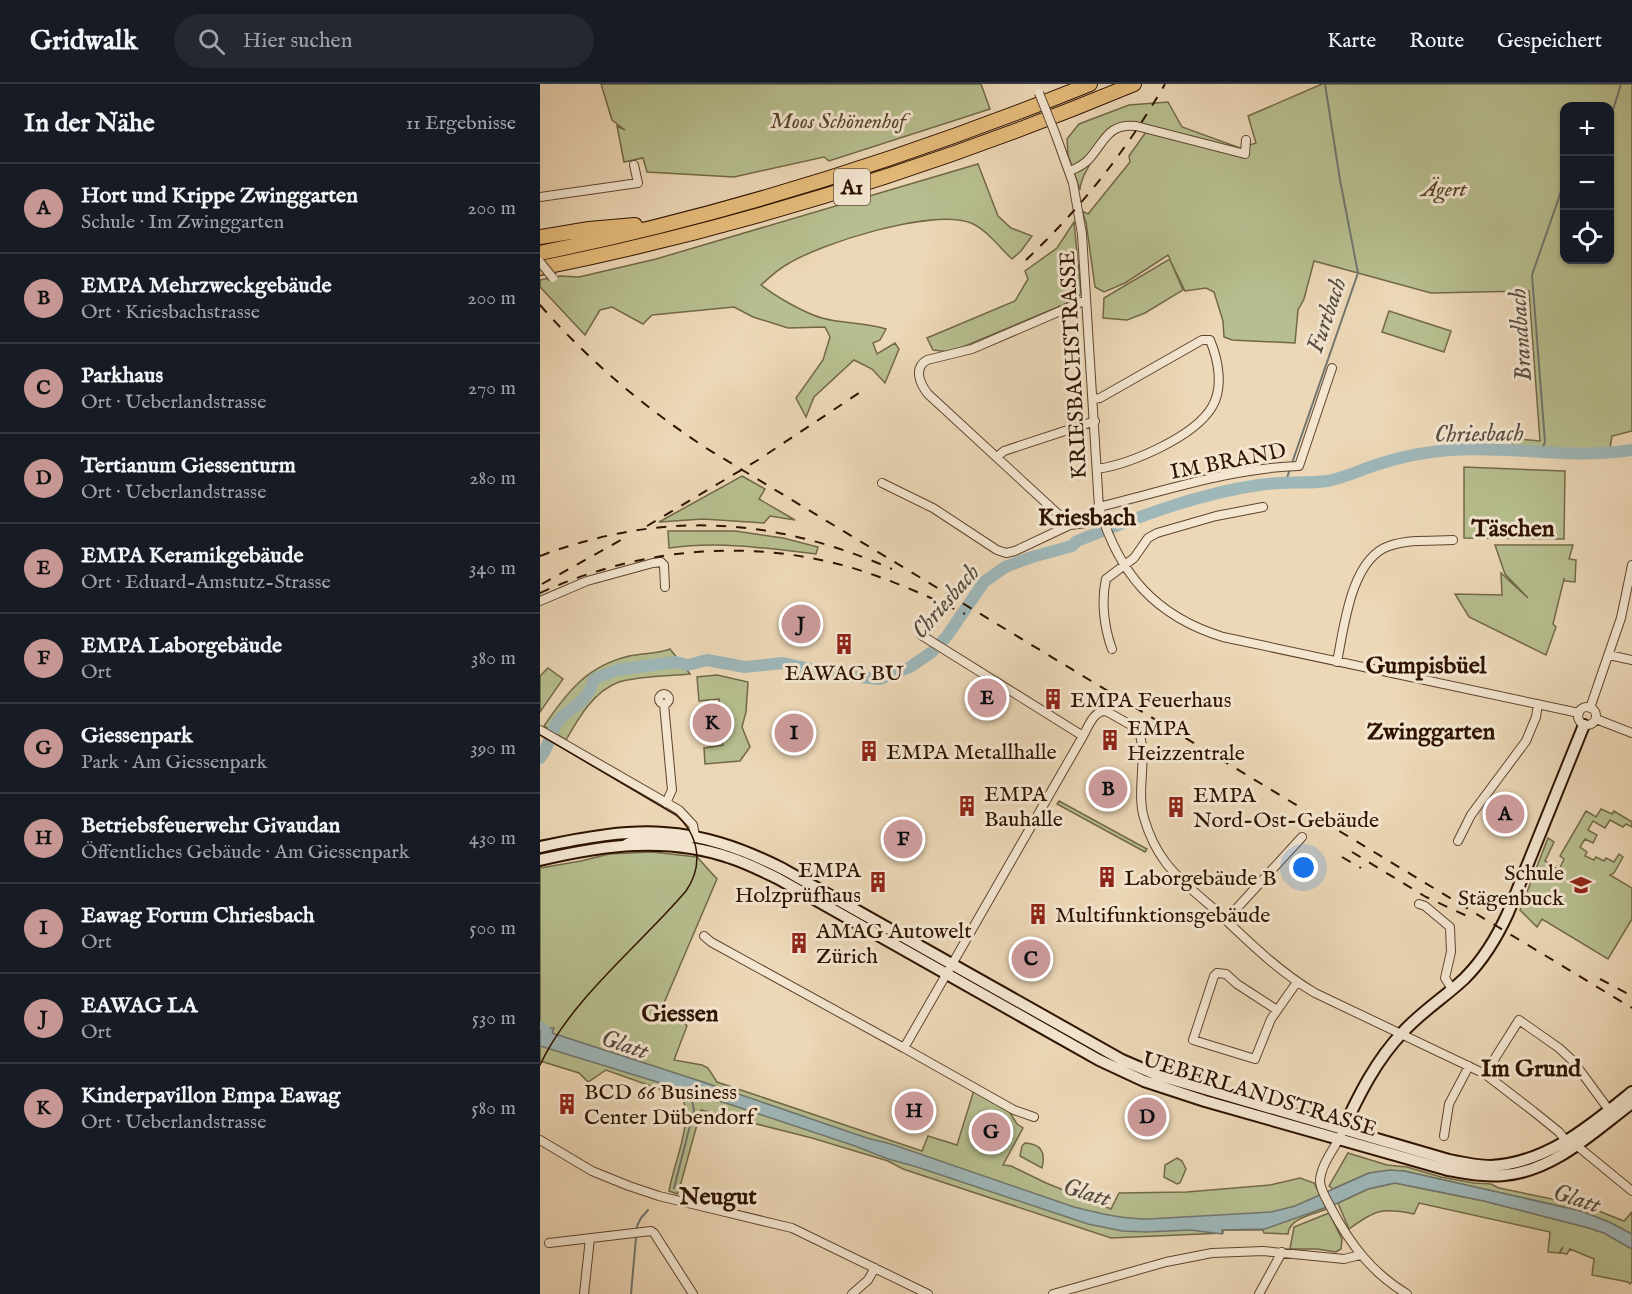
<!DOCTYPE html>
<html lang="de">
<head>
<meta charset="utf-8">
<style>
  body { margin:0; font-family:"IM FELL English",serif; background:#242831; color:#f1f3f6 }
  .controls { position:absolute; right:18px; top:18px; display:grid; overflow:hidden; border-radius:12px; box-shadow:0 2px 4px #0004 }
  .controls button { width:54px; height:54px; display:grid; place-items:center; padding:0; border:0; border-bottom:2px solid #363941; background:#171b24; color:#f1f3f6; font:30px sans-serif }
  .you { position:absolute; left:764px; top:784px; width:21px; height:21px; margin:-15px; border:4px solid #fff; border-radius:50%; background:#1a73e8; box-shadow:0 0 0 9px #1a73e833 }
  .badge { display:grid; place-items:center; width:39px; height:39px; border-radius:50%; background:#c59692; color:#111; font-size:20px; font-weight:700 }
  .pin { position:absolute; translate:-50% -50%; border:3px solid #fff; box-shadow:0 2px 6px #0006 }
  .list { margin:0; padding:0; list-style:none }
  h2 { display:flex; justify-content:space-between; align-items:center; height:78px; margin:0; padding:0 24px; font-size:26px }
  h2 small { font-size:20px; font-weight:400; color:#9ea1a6 }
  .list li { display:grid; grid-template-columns:39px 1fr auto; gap:18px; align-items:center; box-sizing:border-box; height:90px; padding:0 24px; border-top:2px solid #363941 }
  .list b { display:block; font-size:22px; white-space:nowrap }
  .list p { margin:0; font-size:20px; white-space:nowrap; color:#9ea1a6 }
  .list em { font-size:20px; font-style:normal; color:#9ea1a6 }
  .icon { flex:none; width:33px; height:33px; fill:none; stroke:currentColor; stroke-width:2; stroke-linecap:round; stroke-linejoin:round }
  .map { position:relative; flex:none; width:1092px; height:1210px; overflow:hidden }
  header { display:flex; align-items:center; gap:36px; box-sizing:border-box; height:84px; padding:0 30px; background:#171b24; border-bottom:2px solid #363941 }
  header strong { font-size:28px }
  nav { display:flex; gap:33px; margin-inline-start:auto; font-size:21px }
  .search { width:420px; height:54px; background:#242831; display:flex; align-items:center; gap:15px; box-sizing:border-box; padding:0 21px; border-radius:33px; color:#9ea1a6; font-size:22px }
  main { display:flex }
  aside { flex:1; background:#171b24 }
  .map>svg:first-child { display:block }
  .green { fill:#b7be8f; stroke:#726848; stroke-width:1.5; fill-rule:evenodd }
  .water { fill:#9eb7b9; stroke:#71756f; stroke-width:1.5 }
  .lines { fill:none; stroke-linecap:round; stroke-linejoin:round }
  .stream { stroke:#71756f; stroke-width:2 }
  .canal { stroke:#9eb7b9; stroke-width:8 }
  .river { stroke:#9eb7b9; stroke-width:12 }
  .street-casing { stroke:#5e442e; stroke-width:10 }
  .secondary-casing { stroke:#2e1300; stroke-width:14 }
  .highway-casing { stroke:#2e1300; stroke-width:16 }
  .street { stroke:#f3e5d0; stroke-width:8 }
  .secondary { stroke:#f3e5d0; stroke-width:10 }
  .highway { stroke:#e6bc7b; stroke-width:14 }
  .tram { stroke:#2e1300; stroke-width:1.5 }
  .rail { stroke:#2e1300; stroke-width:2; stroke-dasharray:10 10; stroke-linecap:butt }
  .street-bridge-casing { stroke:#5e442e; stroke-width:10; stroke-linecap:butt }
  .street-bridge { stroke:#f3e5d0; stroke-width:8 }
  .labels { text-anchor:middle; stroke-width:6; stroke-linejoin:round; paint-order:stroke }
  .shield { fill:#f3e5d0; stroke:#69523e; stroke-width:1.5 }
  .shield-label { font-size:21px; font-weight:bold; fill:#2e1300 }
  .park-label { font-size:22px; font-style:italic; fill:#57462b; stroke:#f3e5d0 }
  .street-label { font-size:22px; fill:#2e1300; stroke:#f3e5d0 }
  .poi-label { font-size:22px; fill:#2e1300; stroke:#f3e5d0; text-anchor:start }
  .water-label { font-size:24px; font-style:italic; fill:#554c41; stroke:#f3e5d0 }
  .neighbourhood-label { font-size:24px; font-weight:bold; fill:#2e1300; stroke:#f3e5d0 }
</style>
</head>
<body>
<header>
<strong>Gridwalk</strong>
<div class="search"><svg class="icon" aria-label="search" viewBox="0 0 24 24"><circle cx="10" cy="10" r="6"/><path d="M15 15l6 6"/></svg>Hier suchen</div>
<nav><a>Karte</a><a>Route</a><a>Gespeichert</a></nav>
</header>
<main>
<aside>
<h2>In der Nähe<small>11 Ergebnisse</small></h2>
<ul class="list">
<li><span class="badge">A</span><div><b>Hort und Krippe Zwinggarten</b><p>Schule · Im Zwinggarten</p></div><em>200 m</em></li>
<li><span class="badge">B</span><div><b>EMPA Mehrzweckgebäude</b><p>Ort · Kriesbachstrasse</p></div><em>200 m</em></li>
<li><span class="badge">C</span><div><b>Parkhaus</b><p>Ort · Ueberlandstrasse</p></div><em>270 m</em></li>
<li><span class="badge">D</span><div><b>Tertianum Giessenturm</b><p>Ort · Ueberlandstrasse</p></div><em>280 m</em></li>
<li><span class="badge">E</span><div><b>EMPA Keramikgebäude</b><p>Ort · Eduard-Amstutz-Strasse</p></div><em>340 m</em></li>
<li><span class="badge">F</span><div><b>EMPA Laborgebäude</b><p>Ort</p></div><em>380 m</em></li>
<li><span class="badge">G</span><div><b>Giessenpark</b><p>Park · Am Giessenpark</p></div><em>390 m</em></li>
<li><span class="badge">H</span><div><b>Betriebsfeuerwehr Givaudan</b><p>Öffentliches Gebäude · Am Giessenpark</p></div><em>430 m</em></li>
<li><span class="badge">I</span><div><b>Eawag Forum Chriesbach</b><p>Ort</p></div><em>500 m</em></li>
<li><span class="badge">J</span><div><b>EAWAG LA</b><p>Ort</p></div><em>530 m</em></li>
<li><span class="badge">K</span><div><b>Kinderpavillon Empa Eawag</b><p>Ort · Ueberlandstrasse</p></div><em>580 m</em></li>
</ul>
</aside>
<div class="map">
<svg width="1092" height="1210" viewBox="0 0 1092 1210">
  <rect width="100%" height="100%" fill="#ecd7b6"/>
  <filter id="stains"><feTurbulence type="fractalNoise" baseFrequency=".00333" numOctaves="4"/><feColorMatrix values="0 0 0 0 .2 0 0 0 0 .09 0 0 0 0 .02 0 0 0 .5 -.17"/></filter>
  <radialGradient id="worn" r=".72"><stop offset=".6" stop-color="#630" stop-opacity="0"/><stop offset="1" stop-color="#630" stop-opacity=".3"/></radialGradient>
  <path class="green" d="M61,0H441L450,25L289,77L284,73L194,93L107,88L103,74L84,78L77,42L85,46L72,36Z
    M782,0H1092V347L1072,352L1070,364L1022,366L974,362L971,357L979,355L1000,357L989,207L891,209L774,177L764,215L758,226L755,259L692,256L684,253L683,237L674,208L666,204L645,207L630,176L643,206L605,229L587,236L563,234L564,214L630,175L628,171L585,199L564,208L555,203L546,138L542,127L548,130L590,78L589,72L606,48C600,47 592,44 587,45C569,47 540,89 540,106L528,71L527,55L539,40L589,21L628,18L642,43L700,64L716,59L708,32ZM1024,22H1070V176H1024Z
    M438,80L458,132L471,144L492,152L481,167L472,175C460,164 446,145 431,139C392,124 281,159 246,181C237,186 229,194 221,201C235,212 264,229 282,234C303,240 325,238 346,245L340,256L333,259L337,270L355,259L359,265L345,299L332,285L314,276L274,313L266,333L256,314L283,276L290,253L285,243L248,244L213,233L194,223L112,231L103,240L72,223L60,226L45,251L0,203V196L20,192L39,193L116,175Z
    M534,138L541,209L537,215L411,268L393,266L387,254L475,217L488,195L485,187L517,164Z
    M849,227L911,247L904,268L842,248Z
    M924,383L1025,387L1024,455L924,454Z
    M202,392L225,405L219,415L255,436L230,432L224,439L163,435L119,438Z
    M128,447H195L243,454L278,463L276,470C228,464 178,457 129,464Z
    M955,461H1033L1029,475L1036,476L1035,498L1025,497L1024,495L1013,540L1016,543L1006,571L929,533L915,510L962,511L961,489L988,514L965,490Z
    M130,565L150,590C130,592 97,592 79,598C54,607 39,633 26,656L4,642C27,608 47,582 89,572C103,569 117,570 130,565Z
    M8,584L23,595L0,628V592Z
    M177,591L208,598L206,628L202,643L210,663L200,677L165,680L164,664L183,661L179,615L159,617L157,593Z
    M519,717L607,765L605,768L517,720Z
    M1061,725L1072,730L1074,727L1092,738V743L1086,740L1083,743L1070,736L1065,744L1053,737L1048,746L1057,751L1053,759L1045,755L1040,763L1047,768L1045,772L1054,776L1056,773L1064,777L1066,774L1074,778L1079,770L1083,773L1074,789L1070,791L1092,804V835L1068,875L1002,835L997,843L980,826L1008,754L1014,758L1005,777L1019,786L1024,775L1020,772L1046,727L1056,733Z
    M112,768L157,773L177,795L118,933L128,938L143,937L147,942L134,976L162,981L168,984L177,998L382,1067L388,1052L417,1061L434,1006L467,1024L477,1040L483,1044L463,1081L471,1082L506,1099L571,1125L579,1109L647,1108L730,1101L760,1094L774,1099L787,1125C774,1130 749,1134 748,1150L724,1149L723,1146H683V1149L571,1154L363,1085L348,1077L272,1054L161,1026L139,1106L137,1110L129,1107C133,1081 154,1037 142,1013L66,986L48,998L39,989L0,977V784L41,777L69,770Z
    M485,1059C501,1060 506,1068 502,1084L480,1072L482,1062Z
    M808,1069L847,1081L867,1083L901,1093L934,1099L951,1100L959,1104L1046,1122L1084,1137L1092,1128V1150L1069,1138L1041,1127L864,1087L829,1089L793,1105L789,1102Z
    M637,1074L642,1077L646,1085L640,1099L637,1100L624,1093L625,1081Z
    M855,1099L944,1117L1049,1144L1064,1149L1092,1165V1198L1090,1200L1088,1198L1052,1191L1054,1175L1030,1165L1027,1170L1020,1169L1023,1163L1019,1169L1008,1168L1010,1148L879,1119L874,1130C842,1123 835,1126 809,1145L798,1119L828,1105Z
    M789,1129L802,1155L801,1165L796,1168L777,1165H750L754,1143Z"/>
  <path class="water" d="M8,944H14L12,949L166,999L327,1054L351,1060L534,1123C558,1129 582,1135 608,1135L731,1128L755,1122L829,1089L850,1086L864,1087L1041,1127L1069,1138L1092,1150V1165L1064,1149L1049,1144L944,1117L855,1099L828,1105L798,1119L725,1145L682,1146V1150L650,1146L606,1148L582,1147L548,1140L377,1083L348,1075L315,1062L192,1021L0,962V946H5Z"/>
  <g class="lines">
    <path class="stream" d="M1070,36L1081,0
      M1000,369L1005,358L992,191L1024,99
      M752,379L818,189L800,96L785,0
      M746,398L750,384
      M134,1104L154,1026L150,1008
      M91,1210L97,1142L101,1134L108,1126"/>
    <path class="canal" d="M0,941L6,945L9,954"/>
    <path class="river" d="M0,674C10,663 10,645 20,635C36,619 46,620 54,595L77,586L136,578L148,581L167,576L205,583L243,579L298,591L340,595L370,583L392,568L407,552L444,498L465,483L492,473L532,462L537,457C596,434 656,410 719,401C742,397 765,400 787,397C805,394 822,385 839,380C862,372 886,368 910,366C971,361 1031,376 1092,366"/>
    <defs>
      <path id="street" d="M515,49L533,99L542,150L559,423C579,490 615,532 683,553L1039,629
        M530,87C537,84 544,81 549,75C565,57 568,39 596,42L705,70L706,56
        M0,113L98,99L94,81
        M553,315L560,314L662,256H670C678,275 684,303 672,323C654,353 591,380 557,385
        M458,372L464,367L555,337
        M342,399L393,424L457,466L466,469L475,467L530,441L563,437
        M559,423C625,407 691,384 759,382L792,284
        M530,441L388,310C380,300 373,284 387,276L432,265L546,216
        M0,517L47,497L113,479L121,478L124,481L125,503
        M381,551L543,652
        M572,565C564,544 561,516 566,495L594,474L608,454L617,449L676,432L723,423
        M1069,571L1092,576
        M797,578C804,543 811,475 849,462C869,455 893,457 913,456
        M119 615a5 5 0 1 1 10 0a5 5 0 1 1-10 0Z
        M124,620L132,706L126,719
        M1038 632a9 9 0 1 1 18 0a9 9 0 1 1-18 0Z
        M1050,624L1081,534L1092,481
        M1056,635L1092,649
        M0,646L139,726L153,741L155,752L151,755H97L87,759
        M918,757L931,731L986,657L996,633L998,620
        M879,820L885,822L910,843L911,868L905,894L912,905
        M686,836L762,753
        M164,852L171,858L364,964L543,652C548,643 554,626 566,627L596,644L599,648C608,675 596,706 604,734C609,751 616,766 626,779C639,796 657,810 673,824C705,854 736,886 775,909L945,990L993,1027L1019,1048L1026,1057
        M737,926L697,900L686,890L677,889L674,892L653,956L715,975L731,935L757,898
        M364,964L474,1026L494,1033
        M945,990L979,936L1019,964L1033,977L1069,1026
        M801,1051C794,1065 780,1082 780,1098C781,1107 787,1116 791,1124C810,1160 832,1189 867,1210
        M904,1052L909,1020L929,982
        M0,1056L52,1087L89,1102L119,1112L252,1144L388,1210
        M1036,1061L1092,1107
        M9,1159L111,1147L114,1149L153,1210
        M44,1210L50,1154
        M312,1210L328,1196L335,1184
        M513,1210L626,1178L672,1169L723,1167L804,1175L820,1171
        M719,1210L742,1168"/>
      <path id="secondary" d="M0,763C97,742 152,739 243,785L582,976L617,991L909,1076C923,1079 937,1082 951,1082C1007,1079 1050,1042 1092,1008
        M0,776C64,761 127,752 191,774C207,779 222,787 237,794L559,976L604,997L665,1017L908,1086C927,1089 945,1093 964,1091C1014,1087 1053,1048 1092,1019
        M803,1045C819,1011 836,976 863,948C881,928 905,913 925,894C944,875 957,853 968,829L1044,641"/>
      <path id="highway" d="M0,153L49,145L95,141
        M0,169C188,131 372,72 550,0
        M0,184C204,143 402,80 594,0"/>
    </defs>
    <use href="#street" class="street-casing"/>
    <use href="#secondary" class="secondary-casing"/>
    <use href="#highway" class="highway-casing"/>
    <use href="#street" class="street"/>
    <use href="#secondary" class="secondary"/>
    <use href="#highway" class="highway"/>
    <path class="tram" d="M0,651L136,731C159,751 164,781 146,807C99,862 31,915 0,981"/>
    <path class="rail" d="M486,176C541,124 587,66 625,0
      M0,221C49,277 104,323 166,364L1092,924
      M107,442L218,376L325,305
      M0,472C123,426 233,433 352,485
      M2,500L88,452
      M0,509C97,465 203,454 306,482C347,494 386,511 425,530
      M812,768L886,813L927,832
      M802,773L821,784
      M1060,895L1092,912"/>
    <defs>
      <path id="street-bridge" d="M499,9L515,49
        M0,178L13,194"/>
    </defs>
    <use href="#street-bridge" class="street-bridge-casing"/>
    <use href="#street-bridge" class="street-bridge"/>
  </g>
  <defs>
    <symbol id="building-bare" viewBox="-9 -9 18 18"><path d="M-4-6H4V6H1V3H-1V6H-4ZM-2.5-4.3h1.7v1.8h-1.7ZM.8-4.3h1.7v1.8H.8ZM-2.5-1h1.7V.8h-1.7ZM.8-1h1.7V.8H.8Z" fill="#8f2418" stroke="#f3e5d0" stroke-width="2.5" paint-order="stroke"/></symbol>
    <symbol id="school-bare" viewBox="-9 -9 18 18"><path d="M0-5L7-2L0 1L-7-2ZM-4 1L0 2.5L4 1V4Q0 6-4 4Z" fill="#8f2418" stroke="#f3e5d0" stroke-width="2.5" paint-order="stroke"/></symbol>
  </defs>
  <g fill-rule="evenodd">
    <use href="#building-bare" x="289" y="545" width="30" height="30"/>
    <use href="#building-bare" x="498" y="600" width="30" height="30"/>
    <use href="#building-bare" x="555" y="641" width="30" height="30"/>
    <use href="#building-bare" x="314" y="652" width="30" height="30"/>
    <use href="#building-bare" x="412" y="707" width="30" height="30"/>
    <use href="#building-bare" x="621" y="708" width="30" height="30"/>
    <use href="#building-bare" x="552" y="778" width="30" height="30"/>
    <use href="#building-bare" x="323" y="783" width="30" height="30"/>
    <use href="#school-bare" x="1026" y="786" width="30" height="30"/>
    <use href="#building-bare" x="483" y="815" width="30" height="30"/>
    <use href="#building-bare" x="244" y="844" width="30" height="30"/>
    <use href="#building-bare" x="12" y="1005" width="30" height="30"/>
  </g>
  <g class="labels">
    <rect class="shield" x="294" y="85" width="36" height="36" rx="4.5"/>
    <g class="shield-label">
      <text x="312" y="110">A1</text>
    </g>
    <g class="park-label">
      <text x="298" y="44">Moos Schönenhof</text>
      <text x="904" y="112">Ägert</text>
    </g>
    <g class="street-label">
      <text transform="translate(532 281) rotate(-93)" y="8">KRIESBACHSTRASSE</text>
      <text transform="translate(688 376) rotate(-11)" y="8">IM BRAND</text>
      <text transform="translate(720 1009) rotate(17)" y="8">UEBERLANDSTRASSE</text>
    </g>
    <g class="poi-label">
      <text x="304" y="596" text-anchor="middle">EAWAG BU</text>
      <text x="530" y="623">EMPA Feuerhaus</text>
      <text x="587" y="651">EMPA<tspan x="587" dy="25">Heizzentrale</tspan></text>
      <text x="346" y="675">EMPA Metallhalle</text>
      <text x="444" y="717">EMPA<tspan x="444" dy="25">Bauhalle</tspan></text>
      <text x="653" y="718">EMPA<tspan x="653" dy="25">Nord-Ost-Gebäude</tspan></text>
      <text x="321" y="793" text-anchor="end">EMPA<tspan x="321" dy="25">Holzprüfhaus</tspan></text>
      <text x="1024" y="796" text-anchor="end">Schule<tspan x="1024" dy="25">Stägenbuck</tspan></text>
      <text x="584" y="801">Laborgebäude B</text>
      <text x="515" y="838">Multifunktionsgebäude</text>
      <text x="276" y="854">AMAG Autowelt<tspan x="276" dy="25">Zürich</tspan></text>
      <text x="44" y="1015">BCD 66 Business<tspan x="44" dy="25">Center Dübendorf</tspan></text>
    </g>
    <g class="water-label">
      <text transform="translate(786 231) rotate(-71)" y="8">Furtbach</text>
      <text transform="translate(980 251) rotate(-94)" y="8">Brandbach</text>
      <text transform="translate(939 349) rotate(-1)" y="8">Chriesbach</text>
      <text transform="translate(405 517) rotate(-49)" y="8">Chriesbach</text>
      <text transform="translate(85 960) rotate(18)" y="8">Glatt</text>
      <text transform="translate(547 1108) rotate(16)" y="8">Glatt</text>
      <text transform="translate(1037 1114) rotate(17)" y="8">Glatt</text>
    </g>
    <g class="neighbourhood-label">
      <text x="547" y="441">Kriesbach</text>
      <text x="973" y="452">Täschen</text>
      <text x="886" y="589">Gumpisbüel</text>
      <text x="891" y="655">Zwinggarten</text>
      <text x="140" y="937">Giessen</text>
      <text x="991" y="992">Im Grund</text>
      <text x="178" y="1120">Neugut</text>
    </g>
  </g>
  <rect width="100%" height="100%" filter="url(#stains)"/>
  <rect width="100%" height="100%" fill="url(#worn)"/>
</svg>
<div class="controls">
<button>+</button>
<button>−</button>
<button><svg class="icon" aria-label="locate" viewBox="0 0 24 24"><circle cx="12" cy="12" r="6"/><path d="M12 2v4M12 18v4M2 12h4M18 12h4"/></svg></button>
</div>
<div class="you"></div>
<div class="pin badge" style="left:965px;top:730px">A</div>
<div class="pin badge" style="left:568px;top:705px">B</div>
<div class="pin badge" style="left:491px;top:875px">C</div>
<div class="pin badge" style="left:607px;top:1033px">D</div>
<div class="pin badge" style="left:447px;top:614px">E</div>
<div class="pin badge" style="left:363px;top:755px">F</div>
<div class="pin badge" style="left:451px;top:1048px">G</div>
<div class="pin badge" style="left:374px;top:1027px">H</div>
<div class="pin badge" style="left:254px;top:649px">I</div>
<div class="pin badge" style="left:261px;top:540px">J</div>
<div class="pin badge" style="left:172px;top:639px">K</div>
</div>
</main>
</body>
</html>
